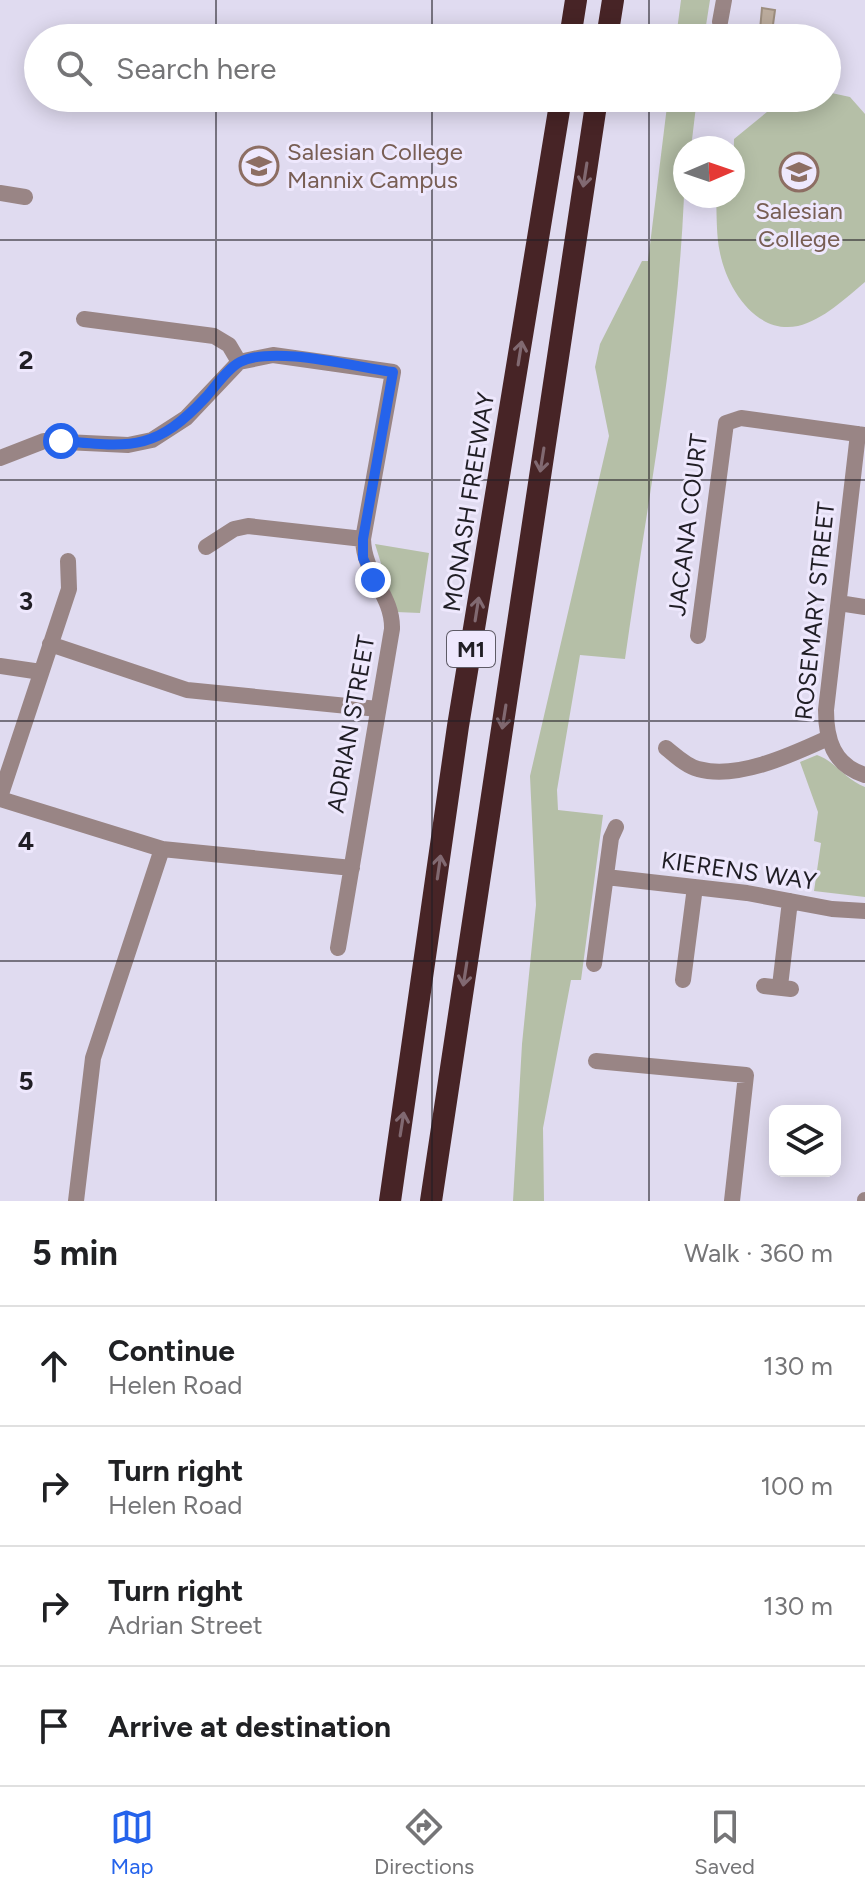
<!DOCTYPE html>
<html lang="en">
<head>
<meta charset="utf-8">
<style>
  body { margin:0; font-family:Figtree,sans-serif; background:#f2f2f2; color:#202124 }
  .controls { position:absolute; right:24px; bottom:24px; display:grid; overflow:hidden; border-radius:16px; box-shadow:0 4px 20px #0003 }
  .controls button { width:72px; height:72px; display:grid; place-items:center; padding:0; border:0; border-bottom:2px solid #e0e0e0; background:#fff; color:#202124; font:40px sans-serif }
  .compass { position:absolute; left:673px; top:136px; width:72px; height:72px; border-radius:50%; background:#fff; box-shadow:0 4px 20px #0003; rotate:88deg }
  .stop { position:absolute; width:24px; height:24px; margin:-18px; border:6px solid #2563eb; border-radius:50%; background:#fff }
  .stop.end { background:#2563eb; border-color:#fff; box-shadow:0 2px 8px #0008 }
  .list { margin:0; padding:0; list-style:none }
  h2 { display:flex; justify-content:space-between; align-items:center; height:104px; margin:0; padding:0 32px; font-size:34px }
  h2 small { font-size:26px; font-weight:400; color:#757577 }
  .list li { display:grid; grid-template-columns:52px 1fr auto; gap:24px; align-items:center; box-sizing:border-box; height:120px; padding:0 32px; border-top:2px solid #e0e0e0 }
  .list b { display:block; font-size:30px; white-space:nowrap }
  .list p { margin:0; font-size:26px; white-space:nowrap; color:#757577 }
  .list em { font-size:26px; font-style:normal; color:#757577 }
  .icon { flex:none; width:44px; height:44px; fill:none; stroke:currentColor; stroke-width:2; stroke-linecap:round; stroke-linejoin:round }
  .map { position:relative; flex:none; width:865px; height:1201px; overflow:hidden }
  .search { position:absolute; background:#fff; box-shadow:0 4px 20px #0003; left:24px; right:24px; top:24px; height:88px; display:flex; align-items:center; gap:20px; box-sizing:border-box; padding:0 28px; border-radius:44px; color:#757577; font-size:30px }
  .sheet { height:584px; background:#fff }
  nav { display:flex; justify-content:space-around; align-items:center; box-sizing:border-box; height:112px; border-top:2px solid #e0e0e0; background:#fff; font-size:22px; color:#757577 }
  nav a { display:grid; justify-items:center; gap:4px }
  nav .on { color:#2563eb }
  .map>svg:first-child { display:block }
  .green { fill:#b5bfa7 }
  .building { fill:#bdad9e; stroke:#9d8e7f; stroke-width:2 }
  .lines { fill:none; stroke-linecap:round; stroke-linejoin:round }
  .minor { stroke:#998585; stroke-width:16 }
  .highway { stroke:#472426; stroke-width:22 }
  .oneway { stroke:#816971 }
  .route { stroke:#2563eb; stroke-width:10 }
  .grid { fill:none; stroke:#201e25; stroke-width:2; stroke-opacity:0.55 }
  .labels { text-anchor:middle; stroke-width:6; stroke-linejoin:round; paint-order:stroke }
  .shield { fill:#eee8fd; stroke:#5e5b66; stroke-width:2 }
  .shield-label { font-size:22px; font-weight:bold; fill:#201e25 }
  .education-label { font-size:24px; fill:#785e54; stroke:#eee8fd; text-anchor:start }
  .street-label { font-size:24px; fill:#201e25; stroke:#eee8fd }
  .grid-label { font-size:26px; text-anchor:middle; font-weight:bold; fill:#201e25; stroke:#eee8fd; stroke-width:6; stroke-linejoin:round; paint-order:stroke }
</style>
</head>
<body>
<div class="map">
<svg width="865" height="1201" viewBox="0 0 865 1201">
  <rect width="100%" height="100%" fill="#e0dbf0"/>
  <path class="green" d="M681,0H710L704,38H676Z
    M827,92L850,97L865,114V282C846,298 823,320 798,326C756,335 727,288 720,253C716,235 717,215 716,197L733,196L734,139L784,98H827Z
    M668,98H697L691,148H685C685,312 648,494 625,659L580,655L557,790L558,810L603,815L581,980H571L543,1128L544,1201H513L522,1044L536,905L530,776L609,436L595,367L600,344L642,261H648Z
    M375,544L429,553L420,613L396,612Z
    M817,755C835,761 846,780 865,787V897L814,891L821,843L814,841L818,812L800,762Z"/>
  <path class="building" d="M762,8L775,10L772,32L760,30Z"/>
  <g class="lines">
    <path class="minor" d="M720,22L724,0
      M0,193L25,197
      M84,319L214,336L229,345L239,362
      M858,434L826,710C826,739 833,765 865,775
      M0,458L44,441L128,445L152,440L186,418L239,362L273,355L393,372
      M206,547L234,529L248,526L363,539
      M839,603L865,607
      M698,636L726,423L741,418L865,435
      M50,644L187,690L378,709
      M0,666L41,672
      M666,748C676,756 686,766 698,769C737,780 791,755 826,739
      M0,797L69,589L68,561
      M0,799L162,849L352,868
      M606,877L747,893L832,909L865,911
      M338,948L392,629C393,595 364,576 363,539L393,372
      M594,964L611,838L616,827
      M683,980L695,887
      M764,986L791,989
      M780,986L790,901
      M596,1061L746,1075L732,1201
      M76,1201L93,1058L162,849
      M865,1201V1200"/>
    <path class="highway" d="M570,38L576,0
      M607,38L613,0
      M390,1201L458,726L561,98
      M431,1201L597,98"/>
  </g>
  <defs><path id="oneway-shaft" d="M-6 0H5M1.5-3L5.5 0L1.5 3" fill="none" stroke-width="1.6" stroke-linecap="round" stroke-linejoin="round" transform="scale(2)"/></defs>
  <g class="oneway">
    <use href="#oneway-shaft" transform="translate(585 175) rotate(99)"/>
    <use href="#oneway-shaft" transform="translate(520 353) rotate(-81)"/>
    <use href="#oneway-shaft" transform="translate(542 460) rotate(99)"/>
    <use href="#oneway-shaft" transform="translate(477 609) rotate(-81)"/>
    <use href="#oneway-shaft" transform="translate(504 717) rotate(99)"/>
    <use href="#oneway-shaft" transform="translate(439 867) rotate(-82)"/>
    <use href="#oneway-shaft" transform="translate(465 974) rotate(99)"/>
    <use href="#oneway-shaft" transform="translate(402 1124) rotate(-81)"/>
  </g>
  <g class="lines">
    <path class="route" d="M61,441C131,447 155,452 206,397C215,387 228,368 240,362C274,345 355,367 393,372L363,539V558L373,580"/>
  </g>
  <path class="grid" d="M216,0V38M432,0V38M649,0V38M216,98V1201M432,98V1201M649,98V1201M0,240H865M0,480H865M0,721H865M0,961H865"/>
  <defs>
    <symbol id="school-ring" viewBox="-11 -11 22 22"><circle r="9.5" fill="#eee8fd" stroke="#8d6e63" stroke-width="1.5"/><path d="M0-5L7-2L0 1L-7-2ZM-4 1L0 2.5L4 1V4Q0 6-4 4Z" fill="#8d6e63"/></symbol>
  </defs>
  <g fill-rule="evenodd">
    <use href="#school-ring" x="237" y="144" width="44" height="44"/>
    <use href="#school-ring" x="777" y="150" width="44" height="44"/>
  </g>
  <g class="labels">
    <rect class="shield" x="447" y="631" width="48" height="36" rx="6"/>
    <g class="shield-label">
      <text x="471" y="657">M1</text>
    </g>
    <g class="education-label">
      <text x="287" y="160">Salesian College<tspan x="287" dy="28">Mannix Campus</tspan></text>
      <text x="799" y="219" text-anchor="middle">Salesian<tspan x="799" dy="28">College</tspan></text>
    </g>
    <g class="street-label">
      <text transform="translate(469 502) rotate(-81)" y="8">MONASH FREEWAY</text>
      <text transform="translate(688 525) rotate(-83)" y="8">JACANA COURT</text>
      <text transform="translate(815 611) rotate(-84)" y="8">ROSEMARY STREET</text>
      <text transform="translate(351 724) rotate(-80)" y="8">ADRIAN STREET</text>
      <text transform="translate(739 871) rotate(8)" y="8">KIERENS WAY</text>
    </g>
  </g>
  <g class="grid-label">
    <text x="26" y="369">2</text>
    <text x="26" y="610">3</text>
    <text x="26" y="850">4</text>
    <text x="26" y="1090">5</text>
  </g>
</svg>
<div class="controls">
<button><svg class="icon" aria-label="layers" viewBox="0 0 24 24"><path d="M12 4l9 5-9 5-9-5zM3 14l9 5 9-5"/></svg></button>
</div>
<svg class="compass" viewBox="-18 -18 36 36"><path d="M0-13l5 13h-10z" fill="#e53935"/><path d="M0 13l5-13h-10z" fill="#757577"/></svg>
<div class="stop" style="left:61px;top:441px"></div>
<div class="stop end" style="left:373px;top:580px"></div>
<div class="search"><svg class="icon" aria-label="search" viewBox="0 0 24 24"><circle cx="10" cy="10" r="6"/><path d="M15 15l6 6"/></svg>Search here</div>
</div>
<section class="sheet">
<h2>5 min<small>Walk · 360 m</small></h2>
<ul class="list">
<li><svg class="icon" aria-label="ahead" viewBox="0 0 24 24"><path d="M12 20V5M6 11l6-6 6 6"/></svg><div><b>Continue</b><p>Helen Road</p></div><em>130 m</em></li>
<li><svg class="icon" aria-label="right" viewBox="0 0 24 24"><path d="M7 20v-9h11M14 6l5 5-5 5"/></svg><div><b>Turn right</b><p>Helen Road</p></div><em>100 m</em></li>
<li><svg class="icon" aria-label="right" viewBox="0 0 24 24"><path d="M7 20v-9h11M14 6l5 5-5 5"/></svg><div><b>Turn right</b><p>Adrian Street</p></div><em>130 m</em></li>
<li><svg class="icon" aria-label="arrive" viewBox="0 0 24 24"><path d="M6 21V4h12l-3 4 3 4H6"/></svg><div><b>Arrive at destination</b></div></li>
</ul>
</section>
<nav>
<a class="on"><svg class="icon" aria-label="map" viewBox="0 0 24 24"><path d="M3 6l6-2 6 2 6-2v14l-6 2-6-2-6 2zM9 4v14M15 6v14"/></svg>Map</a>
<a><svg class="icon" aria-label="directions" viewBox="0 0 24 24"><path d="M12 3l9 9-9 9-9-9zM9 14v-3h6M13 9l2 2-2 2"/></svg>Directions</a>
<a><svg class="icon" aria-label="saved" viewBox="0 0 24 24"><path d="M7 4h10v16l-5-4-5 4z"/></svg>Saved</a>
</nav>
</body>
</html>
